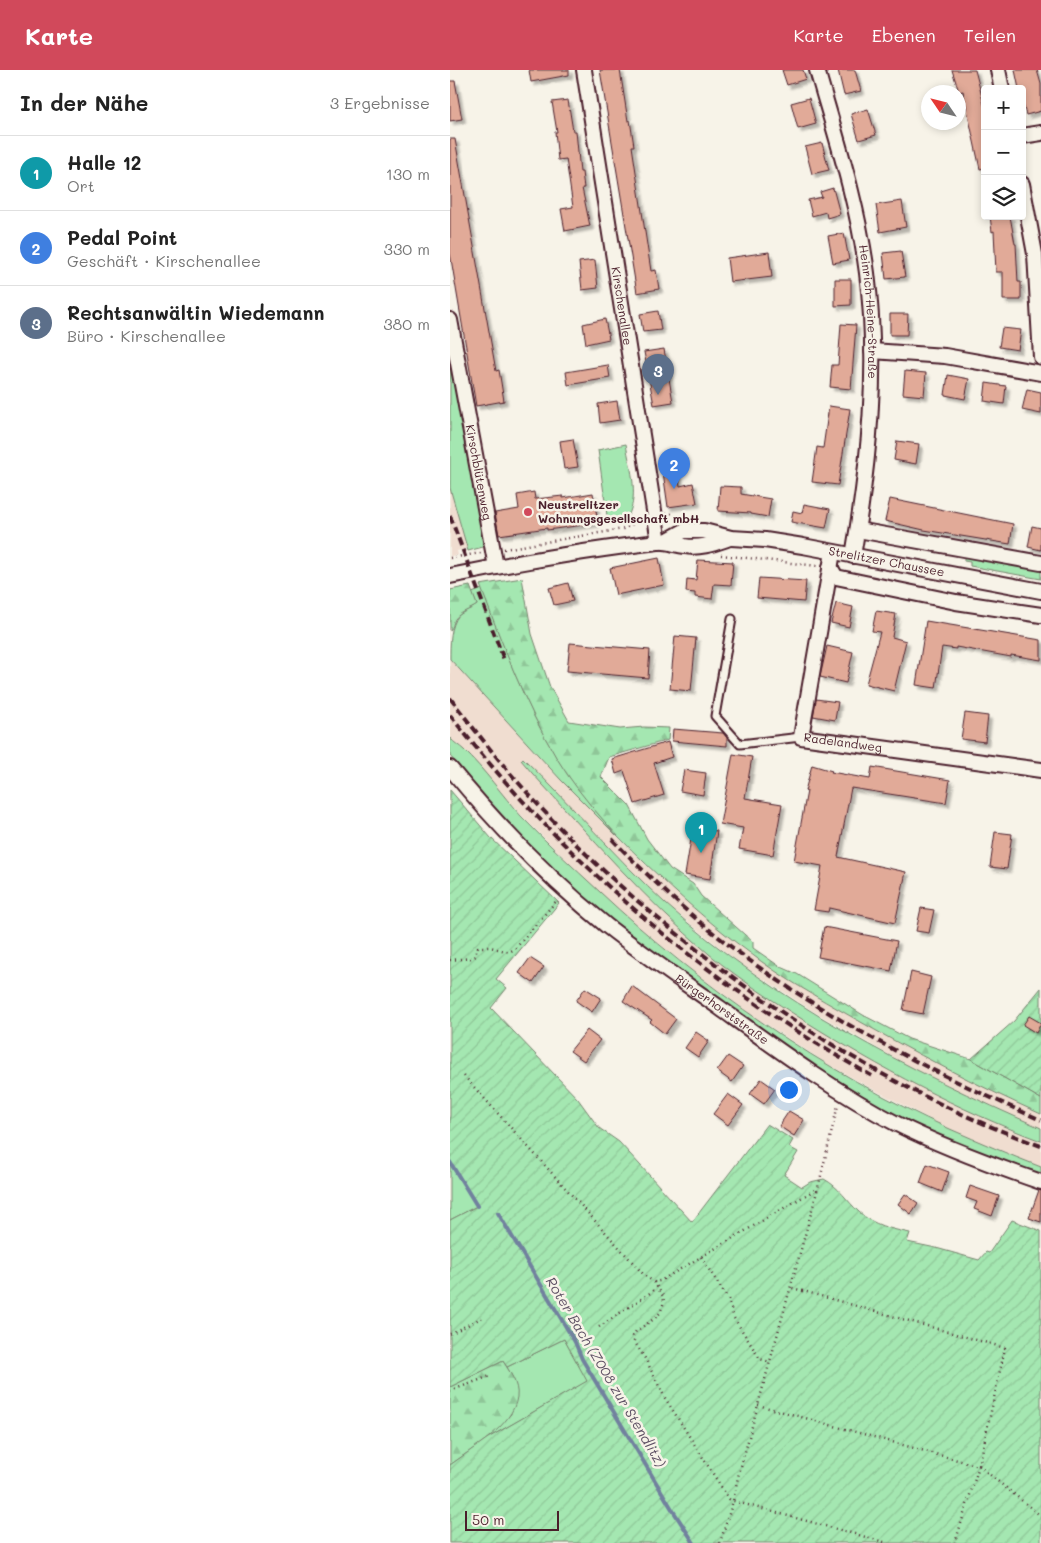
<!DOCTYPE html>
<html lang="de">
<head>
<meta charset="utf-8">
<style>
  body { margin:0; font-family:Mali,sans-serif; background:#f6f6f6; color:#222 }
  .controls { position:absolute; right:15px; top:15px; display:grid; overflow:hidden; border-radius:5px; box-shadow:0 2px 8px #0003 }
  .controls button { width:45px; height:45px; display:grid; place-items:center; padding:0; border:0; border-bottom:1px solid #e0e0e0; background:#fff; color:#222; font:25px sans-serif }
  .compass { position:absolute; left:471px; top:15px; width:45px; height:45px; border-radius:50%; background:#fff; box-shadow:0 2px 8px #0003; rotate:305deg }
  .scale { position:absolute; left:15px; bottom:12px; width:94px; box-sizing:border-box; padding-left:5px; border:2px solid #4a1f2b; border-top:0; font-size:14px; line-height:18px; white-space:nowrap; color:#4a1f2b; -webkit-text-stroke:4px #f7f3e8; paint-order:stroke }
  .you { position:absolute; left:338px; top:1019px; width:18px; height:18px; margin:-12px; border:4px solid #fff; border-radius:50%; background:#1a73e8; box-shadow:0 0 0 8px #1a73e833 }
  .badge { display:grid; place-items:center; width:32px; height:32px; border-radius:50%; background:#d1495b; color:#fff; font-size:16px; font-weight:700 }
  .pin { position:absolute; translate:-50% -41px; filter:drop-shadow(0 1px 2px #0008) }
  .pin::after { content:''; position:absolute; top:26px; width:18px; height:15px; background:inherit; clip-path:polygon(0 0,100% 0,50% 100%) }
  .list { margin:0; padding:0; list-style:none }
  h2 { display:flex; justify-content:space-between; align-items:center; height:65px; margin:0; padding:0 20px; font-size:21px }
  h2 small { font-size:16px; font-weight:400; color:#767676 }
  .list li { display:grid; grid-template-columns:32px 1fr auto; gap:15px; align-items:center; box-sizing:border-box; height:75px; padding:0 20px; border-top:1px solid #e0e0e0 }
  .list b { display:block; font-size:19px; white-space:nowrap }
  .list p { margin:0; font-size:16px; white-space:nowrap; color:#767676 }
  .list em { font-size:16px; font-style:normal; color:#767676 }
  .icon { flex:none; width:28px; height:28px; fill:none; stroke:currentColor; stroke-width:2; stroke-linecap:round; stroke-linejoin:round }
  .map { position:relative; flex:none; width:591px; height:1473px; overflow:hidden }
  header { display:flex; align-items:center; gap:30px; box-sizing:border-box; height:70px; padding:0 25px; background:#d1495b; color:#fff }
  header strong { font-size:24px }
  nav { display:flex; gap:28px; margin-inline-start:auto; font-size:18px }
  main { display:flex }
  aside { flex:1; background:#fff }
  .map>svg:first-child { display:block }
  .built { fill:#f0ddd0 }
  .grass { fill:#a4e7b1; stroke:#77836e }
  .forest { fill:url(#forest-firs); stroke:#77836e }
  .garden { fill:url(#garden-furrows); stroke:#77836e }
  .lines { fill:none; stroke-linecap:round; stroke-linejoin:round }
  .stream { stroke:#71819e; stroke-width:4 }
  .building { fill:#e1aa98; stroke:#4a1f2b; filter:url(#shadow) }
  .service-casing { stroke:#4a1f2b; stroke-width:11 }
  .minor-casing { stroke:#4a1f2b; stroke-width:18 }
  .path { stroke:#4a1f2b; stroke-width:2.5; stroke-dasharray:1 4; stroke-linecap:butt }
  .service { stroke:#f7f3e8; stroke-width:7 }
  .minor { stroke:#f7f3e8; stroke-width:14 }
  .rail { stroke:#4a1f2b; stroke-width:4; stroke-dasharray:8 4; stroke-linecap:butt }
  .poi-dot { fill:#d1495b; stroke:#f7f3e8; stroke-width:2 }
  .labels { text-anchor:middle; stroke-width:5; stroke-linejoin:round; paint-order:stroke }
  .street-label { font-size:12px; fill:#4a1f2b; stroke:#f7f3e8 }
  .poi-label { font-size:12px; font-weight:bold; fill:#4a1f2b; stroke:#f7f3e8; text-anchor:start }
  .water-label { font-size:14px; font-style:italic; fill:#5e5064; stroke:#f7f3e8 }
</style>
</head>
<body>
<header>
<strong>Karte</strong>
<nav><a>Karte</a><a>Ebenen</a><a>Teilen</a></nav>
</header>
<main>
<aside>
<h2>In der Nähe<small>3 Ergebnisse</small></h2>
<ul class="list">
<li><span class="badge" style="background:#0f9aa8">1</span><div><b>Halle 12</b><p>Ort</p></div><em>130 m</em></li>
<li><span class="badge" style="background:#3f7fe0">2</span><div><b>Pedal Point</b><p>Geschäft · Kirschenallee</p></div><em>330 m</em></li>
<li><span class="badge" style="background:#5c6f8a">3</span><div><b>Rechtsanwältin Wiedemann</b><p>Büro · Kirschenallee</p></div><em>380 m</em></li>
</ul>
</aside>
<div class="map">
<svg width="591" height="1473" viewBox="0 0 591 1473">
  <defs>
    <pattern id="forest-firs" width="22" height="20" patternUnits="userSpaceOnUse" patternTransform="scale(1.25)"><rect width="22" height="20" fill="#a4e7b1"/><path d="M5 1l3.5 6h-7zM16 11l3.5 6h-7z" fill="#8fc698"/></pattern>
    <pattern id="garden-furrows" width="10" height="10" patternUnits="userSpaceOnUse" patternTransform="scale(1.25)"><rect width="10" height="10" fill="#a4e7b1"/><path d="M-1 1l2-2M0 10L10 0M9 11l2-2" fill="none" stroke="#8fc698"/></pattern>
    <filter id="shadow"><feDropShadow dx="3.5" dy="3.5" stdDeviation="1" flood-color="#0004"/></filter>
  </defs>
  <rect width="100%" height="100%" fill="#f7f3e8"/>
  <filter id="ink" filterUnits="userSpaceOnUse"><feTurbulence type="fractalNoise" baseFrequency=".02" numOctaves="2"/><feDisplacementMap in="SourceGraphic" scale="10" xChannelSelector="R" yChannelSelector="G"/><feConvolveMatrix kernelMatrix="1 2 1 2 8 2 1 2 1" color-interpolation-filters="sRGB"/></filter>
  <g filter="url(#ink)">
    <path class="built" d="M0,418L17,478L7,481L8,485L0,486Z
      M0,589L111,710L196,795L254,847L300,884L371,929L421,958L542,1021L591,1044V1058L518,1025L457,995L363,941L292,895L216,834L187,806L85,700L74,688L71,690L82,703L183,811L207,836L259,884L316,926L430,996L513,1038L564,1061L591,1071V1097L499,1059L417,1016L376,993L302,945L244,902L184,853L151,824L72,746L13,679L0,668Z"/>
    <path class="grass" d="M0,282L34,473L33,477L18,481L0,418Z
      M176,374C180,399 191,428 175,451L158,453L148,380Z
      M508,482L591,498V509L520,496V492L514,491V487L507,486Z
      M32,519C54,576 74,634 106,686C123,715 145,739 166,765L111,710L0,589C0,574 0,556 9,545C14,541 21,539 27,535L22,523Z
      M0,668C4,673 10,676 14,680C35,700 52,725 71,746C96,772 123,797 150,822C250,916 375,1003 500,1059C530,1072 560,1085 591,1097V1106L488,1067L449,1048L346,984L221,896L160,849L120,815L72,770L0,686Z
      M73,688C122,735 166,788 216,834C325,932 458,1000 591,1058V1071C508,1040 430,998 355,951C322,930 289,909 259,884C195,830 139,765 82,703L71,690Z
      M0,1092L27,1136L0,1150Z
      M114,1269L138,1311L38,1368L61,1344L64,1311L57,1297Z"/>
    <path class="forest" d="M72,508L82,564L100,617L119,651L170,659L194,657L219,658L218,670L159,687L151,707L179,735L197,769L220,799L243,814L251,826L303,872V878L329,896L347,904L413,945L459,969L521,989L591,1029V1044C526,1015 463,982 402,947C367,927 331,907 300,883C269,860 239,835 211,808C172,772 134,733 106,687C74,633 52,573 30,515Z
      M20,516L27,535C20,540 10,542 5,549C3,553 3,558 0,561V520Z
      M53,1291C59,1301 69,1314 67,1327C63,1356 22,1379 0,1395V1317Z"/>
    <path class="garden" d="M0,720L41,768L109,833L46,909L57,918L41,938L128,1029L149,1058L169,1072L242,1152L317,1054L343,1070L339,1077L348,1082L334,1105L352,1117L360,1112L374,1109C389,1117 397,1131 409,1142C423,1155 441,1159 460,1163L457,1172L486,1178L529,1190L536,1182L539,1183L562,1150L591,1161V1473H0V1395L38,1368L137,1311L114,1269L57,1297L53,1291L0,1317V1150L27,1136L0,1092Z
      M591,918V1029L521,989L564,951Z"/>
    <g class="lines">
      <path class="stream" d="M0,1092L27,1136
        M48,1143L125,1272L132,1289L222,1439L244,1473"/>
    </g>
    <path class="building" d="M79,0H119V5L81,12Z
      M150,0H170L178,51L180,50L184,76H182L201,201L206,200L209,219L187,223Z
      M332,0H353L356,9L337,15Z
      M388,0H405L411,21L394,25Z
      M502,0H525L535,38V98L530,99L513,21L509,22Z
      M565,0H587L591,14V41L576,45L572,30V19H569Z
      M0,11H5L12,49L0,51Z
      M359,28L366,54L348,59L341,33Z
      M118,30L123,61H126L130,102H132L134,118H132L140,156L115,161L111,139L123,137L116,89L108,90L105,62H107L102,32Z
      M418,39L426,65L409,70L401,44Z
      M0,69H5L46,301L49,300L54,331L26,336L0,183Z
      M372,73L379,100L362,104L355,77Z
      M383,118L390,144L377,148L376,142L362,146L358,130L372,127L370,122Z
      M452,131L456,157L430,162L426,135Z
      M540,146H560L565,174H566L568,212H571V230H553V202H546L544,161L542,162Z
      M394,163L399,190L383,193L378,166Z
      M451,181L455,207L436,209L433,183Z
      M319,182L322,207L280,212L277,188Z
      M145,190L148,218L132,220L129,192Z
      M385,209H401V235L385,236Z
      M208,241L211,260L193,262L190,244Z
      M440,244H458L457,265H440Z
      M155,249L159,269L136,274L133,254Z
      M391,254L406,255L401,319L380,317L382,295H388Z
      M552,258L571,260L568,280L549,277Z
      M214,279L223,332L204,335L194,282Z
      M158,295L160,308L118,315L116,302Z
      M455,301L476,303L474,326L453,324Z
      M498,305L519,309L515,329L495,325Z
      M536,313L556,316L554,334L534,331Z
      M577,319L591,322V344L572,340Z
      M167,331L170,350L150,353L148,334Z
      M379,336L400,339L388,415L362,412L367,377L373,378Z
      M123,369L128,397L114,399L110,371Z
      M447,371L469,374L466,394L444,390Z
      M227,393L230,416L243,413L247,433L218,437L212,395Z
      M270,416L291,417V424L321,429L318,447L301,444V443L268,441Z
      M84,422L85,429L113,426V428L143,423L148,453L97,460V458L49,465L45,443L69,439L67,425Z
      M440,429L563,454L560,474L474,460L435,451Z
      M354,434L380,439L376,458L341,452L343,441L352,443Z
      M582,456L591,458V480L578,477Z
      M209,488L214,515L166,525L160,498Z
      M248,490L283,492L281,515L264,514L262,529L245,527V523L236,522L237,509L246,510Z
      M309,508L356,511L354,532L307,528Z
      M118,513L123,531L104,535L99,518Z
      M386,533L403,537L399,557L381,553Z
      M426,541L446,544L442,567L456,571L444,621L416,614L430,562L422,561Z
      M476,551L591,570V590L561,585V587L506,577V579L492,577L486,618L466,615Z
      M225,566L246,568L241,621L220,619Z
      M120,573L200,580L198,608L117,601Z
      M377,576L403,582L396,613L370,607Z
      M366,629L388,632L385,650L363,646Z
      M515,643L538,646L535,672L511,669Z
      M223,659L273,663L277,668V676L222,671Z
      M218,672L222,687L204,693L214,725L185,734L174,701L166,704L162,689Z
      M283,684L302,687L295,728L332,734L323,785L289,779L293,758L270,754Z
      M362,695L382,701L381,702L420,709L422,697L500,710L496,733L401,718L388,787L456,802L445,853L379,838L378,842L364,840L372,796L344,791L357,721H355Z
      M234,700L256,703L253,725L230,721Z
      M243,757L267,761L260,809L235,805Z
      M545,762L562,764L557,799L540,797Z
      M471,838L484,840L479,863L466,861Z
      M374,857L447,871L441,901L368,887Z
      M80,888L94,897L83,913L69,903Z
      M461,902L481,907L473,944L453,940Z
      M182,916L226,949L215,964L200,952L202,950L173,931Z
      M135,918L151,928L142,942L126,931Z
      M579,946L591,953L586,963L573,955Z
      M137,960L150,970L134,991L120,981Z
      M246,962L259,971L248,987L235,978Z
      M278,986L293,996L282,1012L267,1001Z
      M311,1009L325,1019L314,1034L300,1024Z
      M278,1024L293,1035L278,1055L263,1044Z
      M339,1041L354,1050L344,1066L329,1056Z
      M477,1094L499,1102L492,1122L470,1113Z
      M520,1116L549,1126L542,1146L524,1139L527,1132L516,1128Z
      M589,1120L591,1121V1152L579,1148Z
      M455,1124L468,1133L461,1144L448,1134Z"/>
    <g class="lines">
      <defs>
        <path id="service" d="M282,549L265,646L290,674L351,667"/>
        <g id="minor">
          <path id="s1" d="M134,0L209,472"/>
          <path id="s2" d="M367,0C386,67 408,134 417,203C429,297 419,393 403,486"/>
          <path d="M548,0L552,19"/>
          <path d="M572,66L591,63"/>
          <path d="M572,114L585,184L591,287"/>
          <path id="s3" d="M0,250L46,497"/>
          <path d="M422,281L495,286L591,303"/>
          <path d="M408,460L591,493"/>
          <path id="s4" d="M216,471L234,461H254L281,468L315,470L353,476L591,521"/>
          <path id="s5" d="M383,482L351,667L591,700"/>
          <path d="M380,497L386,507L506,532L591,545"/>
          <path d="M0,506C69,492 138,480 208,472C218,471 225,475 235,476C250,479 265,473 280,468"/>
          <path id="s6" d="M0,698C47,755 99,809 157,856C194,885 232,911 270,938C327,979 385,1022 447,1054C493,1077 542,1095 591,1112"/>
        </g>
      </defs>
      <use href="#service" class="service-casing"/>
      <use href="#minor" class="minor-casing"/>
      <path class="path" d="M216,444L220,443L229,449
        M54,479L173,459L183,454L186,447H193
        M271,485L368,496
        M0,488L31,483
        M0,890L22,888L26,886L28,877H40L59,882L65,879L108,829
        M14,1006L195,1206L204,1212L210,1211L368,1118
        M251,1187L278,1229L284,1248L310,1289L320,1292
        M0,1208L4,1206
        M204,1212L213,1226L214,1232L210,1243L204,1249L186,1261L183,1266L184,1271L196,1290L215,1328L279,1429L283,1431L438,1473
        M149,1257L203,1221L207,1217
        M0,1264L33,1247
        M0,1321L40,1306
        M308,1335L529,1396L555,1278L339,1217
        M270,1473L283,1431L288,1407L368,1118L388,1035
        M505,1473L529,1396L591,1446
        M589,1473L591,1472"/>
      <use href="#service" class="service"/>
      <use href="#minor" class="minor"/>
      <path class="rail" d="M0,446L54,590
        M0,628C24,659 48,690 74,719C123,775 178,825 236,871C343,957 462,1030 591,1076
        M0,645C115,793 259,915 422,1006
        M162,769C190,798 219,826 250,852C351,936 471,998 591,1050"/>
    </g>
  </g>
  <circle class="poi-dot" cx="78" cy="442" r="5"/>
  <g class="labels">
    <g class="street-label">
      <text dy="4" stroke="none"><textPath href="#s1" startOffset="239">Kirschenallee</textPath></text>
      <text dy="4" stroke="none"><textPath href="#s2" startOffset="248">Heinrich-Heine-Straße</textPath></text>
      <text dy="4" stroke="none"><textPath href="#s3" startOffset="155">Kirschblütenweg</textPath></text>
      <text dy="4" stroke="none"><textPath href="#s4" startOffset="226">Strelitzer Chaussee</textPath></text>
      <text dy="4" stroke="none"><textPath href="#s5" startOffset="230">Radelandweg</textPath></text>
      <text dy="4" stroke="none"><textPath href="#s6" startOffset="365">Bürgerhorststraße</textPath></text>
    </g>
    <g class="poi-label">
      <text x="88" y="439">Neustrelitzer<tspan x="88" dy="14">Wohnungsgesellschaft mbH</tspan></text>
    </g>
    <g class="water-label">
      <text transform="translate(156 1302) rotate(59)" y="5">Roter Bach (Z008 zur Stendlitz)</text>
    </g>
  </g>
</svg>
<div class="controls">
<button>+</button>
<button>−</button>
<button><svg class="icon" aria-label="layers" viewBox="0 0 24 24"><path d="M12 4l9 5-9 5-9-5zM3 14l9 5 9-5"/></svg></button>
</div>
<svg class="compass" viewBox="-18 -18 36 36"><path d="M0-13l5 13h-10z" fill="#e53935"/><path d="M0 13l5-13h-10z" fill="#767676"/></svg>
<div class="scale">50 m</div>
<div class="you"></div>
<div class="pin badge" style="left:251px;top:783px;background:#0f9aa8">1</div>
<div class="pin badge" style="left:224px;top:419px;background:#3f7fe0">2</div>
<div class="pin badge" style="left:208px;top:325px;background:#5c6f8a">3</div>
</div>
</main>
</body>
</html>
